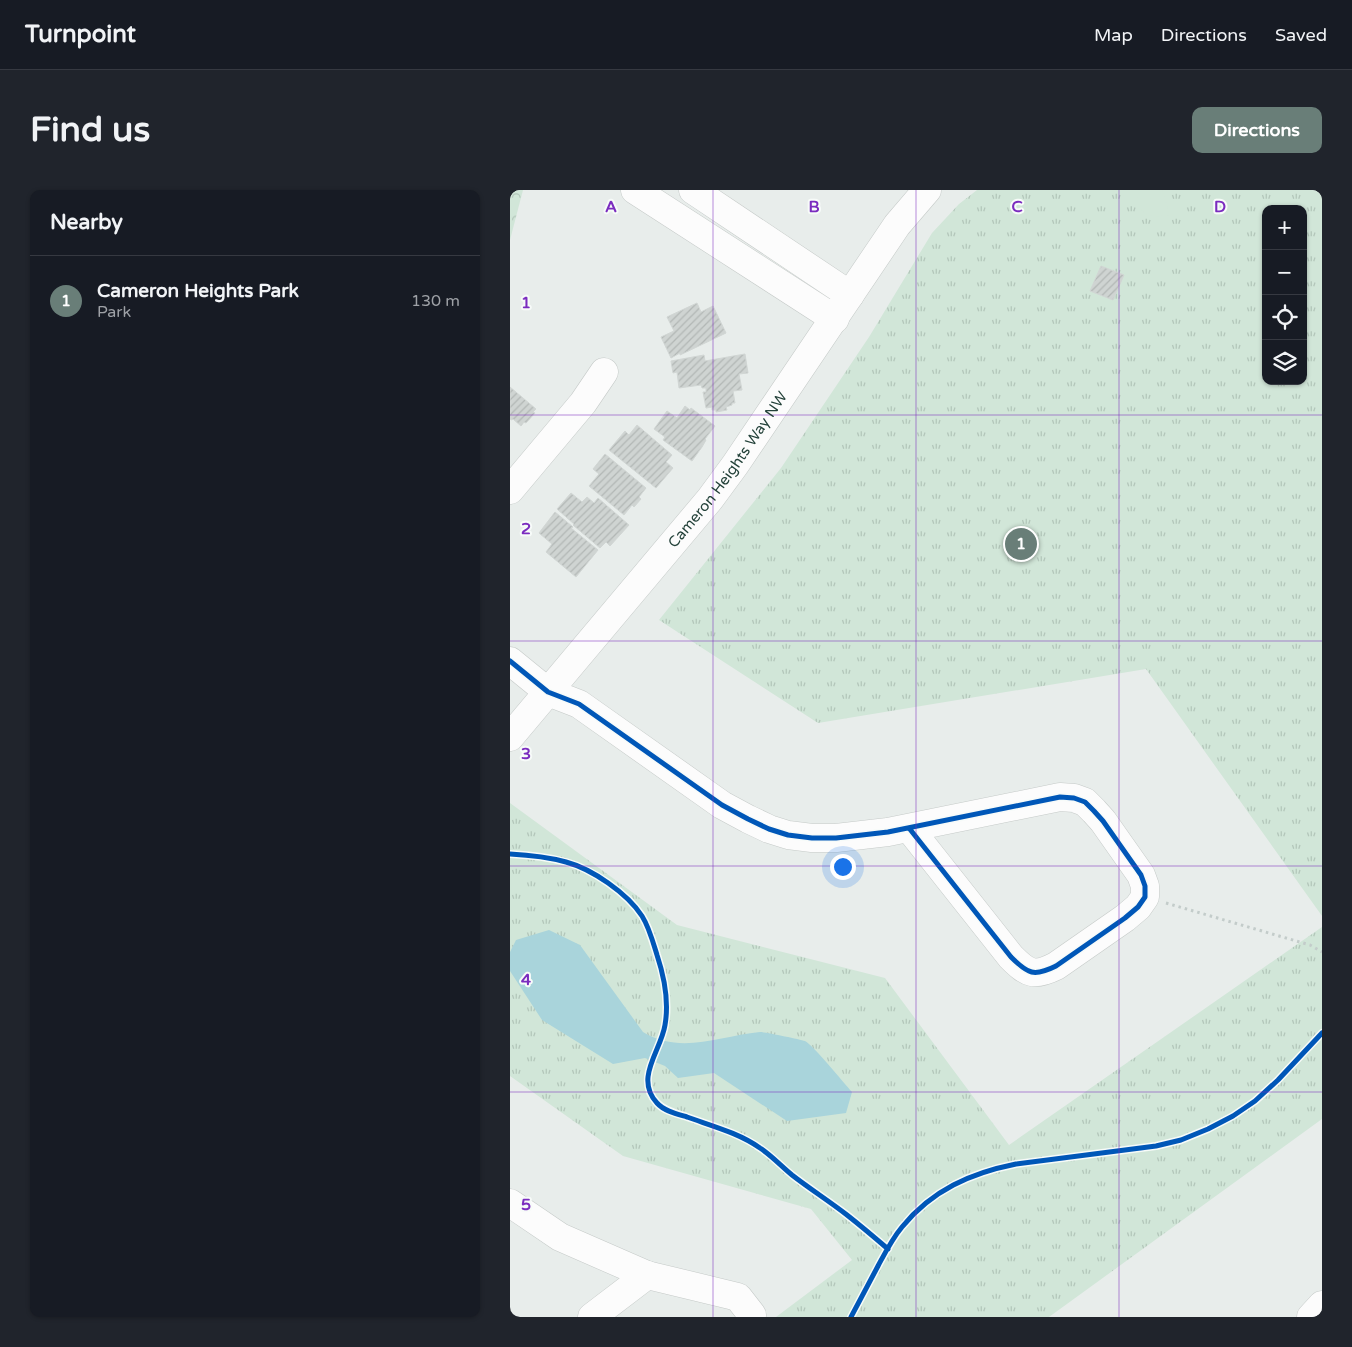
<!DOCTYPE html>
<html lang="en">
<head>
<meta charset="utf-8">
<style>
  body { margin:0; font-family:"Varela Round",sans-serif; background:#20242c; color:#f1f3f6 }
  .controls { position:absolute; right:15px; top:15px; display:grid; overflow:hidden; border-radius:10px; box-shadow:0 1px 4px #0004 }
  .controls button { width:45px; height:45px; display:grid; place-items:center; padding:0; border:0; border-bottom:1px solid #363941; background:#171b24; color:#f1f3f6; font:25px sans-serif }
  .you { position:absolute; left:332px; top:676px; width:18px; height:18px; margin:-12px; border:4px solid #fff; border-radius:50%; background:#1a73e8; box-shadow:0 0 0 8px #1a73e833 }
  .badge { display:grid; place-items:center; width:32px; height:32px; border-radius:50%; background:#697e78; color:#fff; font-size:16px; font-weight:700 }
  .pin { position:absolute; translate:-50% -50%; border:2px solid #fff; box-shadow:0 1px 5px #0006 }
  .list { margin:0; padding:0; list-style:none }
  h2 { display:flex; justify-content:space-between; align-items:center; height:65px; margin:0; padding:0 20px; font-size:21px }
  h2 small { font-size:16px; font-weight:400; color:#9ea1a6 }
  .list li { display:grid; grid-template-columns:32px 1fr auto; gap:15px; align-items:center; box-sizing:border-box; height:90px; padding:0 20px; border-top:1px solid #363941 }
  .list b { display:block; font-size:19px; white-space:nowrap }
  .list p { margin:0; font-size:16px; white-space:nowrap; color:#9ea1a6 }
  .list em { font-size:16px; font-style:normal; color:#9ea1a6 }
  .icon { flex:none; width:28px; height:28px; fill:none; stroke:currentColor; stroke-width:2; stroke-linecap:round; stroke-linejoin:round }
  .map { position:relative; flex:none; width:812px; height:1127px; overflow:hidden; border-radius:10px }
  header { display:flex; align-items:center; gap:30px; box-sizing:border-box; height:70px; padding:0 25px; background:#171b24; border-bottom:1px solid #363941 }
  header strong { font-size:24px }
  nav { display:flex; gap:28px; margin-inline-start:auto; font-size:18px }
  .intro { display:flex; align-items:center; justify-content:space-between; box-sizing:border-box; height:120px; padding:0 30px }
  h1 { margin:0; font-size:35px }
  .button { padding:12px 22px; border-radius:10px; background:#697e78; color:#fff; font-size:18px; font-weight:700 }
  main { display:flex; gap:30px; padding:0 30px }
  aside { flex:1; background:#171b24; border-radius:10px; box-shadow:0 1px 4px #0004 }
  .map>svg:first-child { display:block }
  .grass { fill:url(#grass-tufts); fill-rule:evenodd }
  .forest { fill:url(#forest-crowns) }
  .pitch { fill:#d1e6d8 }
  .water { fill:#a9d4db }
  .building { fill:url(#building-hatch); stroke:#d1d6d4 }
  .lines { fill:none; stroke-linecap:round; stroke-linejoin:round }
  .minor-casing { stroke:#c5cac8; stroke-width:29 }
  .path { stroke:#c3ccca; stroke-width:3; stroke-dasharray:2.5 4; stroke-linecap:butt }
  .minor { stroke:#fcfcfc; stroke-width:28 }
  .cycleway-casing { stroke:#f7fbf9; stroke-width:8 }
  .cycleway { stroke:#0057b8; stroke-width:5 }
  .grid { fill:none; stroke:#7b2cbf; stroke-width:1; stroke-opacity:0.55 }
  .labels { text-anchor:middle; stroke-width:4; stroke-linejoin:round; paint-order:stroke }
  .street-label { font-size:15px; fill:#24423a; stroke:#f7fbf9 }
  .grid-label { font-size:16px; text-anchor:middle; font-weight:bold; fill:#7b2cbf; stroke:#f7fbf9; stroke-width:4; stroke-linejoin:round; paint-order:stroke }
</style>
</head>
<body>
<header>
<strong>Turnpoint</strong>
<nav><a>Map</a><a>Directions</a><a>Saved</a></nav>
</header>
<div class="intro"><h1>Find us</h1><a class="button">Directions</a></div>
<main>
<aside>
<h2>Nearby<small></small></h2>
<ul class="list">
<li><span class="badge">1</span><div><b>Cameron Heights Park</b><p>Park</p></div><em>130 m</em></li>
</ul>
</aside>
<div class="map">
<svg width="812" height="1127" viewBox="0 0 812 1127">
  <defs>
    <pattern id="grass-tufts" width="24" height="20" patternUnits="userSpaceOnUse" patternTransform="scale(1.25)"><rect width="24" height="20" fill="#d1e6d8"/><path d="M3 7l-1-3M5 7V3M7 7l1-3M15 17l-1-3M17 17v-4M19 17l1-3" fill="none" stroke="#b3c6ba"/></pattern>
    <pattern id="forest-crowns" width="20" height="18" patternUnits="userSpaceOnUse" patternTransform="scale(1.25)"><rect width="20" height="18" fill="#d1e6d8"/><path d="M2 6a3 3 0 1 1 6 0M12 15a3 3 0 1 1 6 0" fill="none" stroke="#b3c6ba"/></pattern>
    <pattern id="building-hatch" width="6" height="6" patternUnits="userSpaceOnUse" patternTransform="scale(1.25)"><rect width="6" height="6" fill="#cfd4d2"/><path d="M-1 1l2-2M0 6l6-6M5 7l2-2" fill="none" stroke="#b2b7b5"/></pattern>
  </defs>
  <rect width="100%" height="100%" fill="#e8edeb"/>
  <path class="grass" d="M467,0H812V726L636,479L308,533L149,430L271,278L359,147L422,43L449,14ZM756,19H793V191H756Z
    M0,613L167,735L375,788L499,955L812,737V929L539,1127H266L342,1070L301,1019L113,966L0,886Z"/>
  <path class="forest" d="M0,0H13L0,50Z"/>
  <path class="pitch" d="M630,0H652L660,25C655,25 647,27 642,26C630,24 623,10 630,0Z"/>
  <path class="water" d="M39,740L70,755L133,842C171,865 209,846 250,842C255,842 289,849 295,851C302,854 334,893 342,902L336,923L277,931L204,883L168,888L155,876L135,868L103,874L32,830L0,781V762L6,750Z"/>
  <path class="building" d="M591,76L614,85L603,110L580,101Z
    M187,113L191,122L203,116L216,143L170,165V163L161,168L151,147L164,141L157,127Z
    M235,164L238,183L229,184L232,200L223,201L225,213H222V215L216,217L217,220L206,222V220H202V217L196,218L193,202H196V198H192L191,195L169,198L167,182L163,183L161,171L194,165L195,171Z
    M0,197L26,219L23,222L25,223L16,233L14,232L11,236L3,229L2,230L0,229Z
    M175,216L180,220L181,218L205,236L195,249L196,250L192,257L182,271L153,250L155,247L144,239L157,221L167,228Z
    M127,235L162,265L156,272L163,278L146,298L99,260L115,241L119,245Z
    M95,264L136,298L129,307L131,309L124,317L122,315L114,325L79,296L89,284L83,279Z
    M61,303L72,312L77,307L84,313L88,308L119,335L100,356L96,352L90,358L63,335L64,334L47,319Z
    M45,322L63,337L61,338L88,360L66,387L36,362L42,354L29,343Z"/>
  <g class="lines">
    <defs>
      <g id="minor">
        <path d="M125,0L325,129"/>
        <path d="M183,0L340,105"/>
        <path d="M0,300L73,213L94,182"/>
        <path d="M0,471L38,502L69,514L212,615L238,629L259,639L278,645L302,648H326L378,642L550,607L564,608L575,612L584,621L593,631L631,685L635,696V707L628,717L615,728L546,776C524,787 518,784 501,767L399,638"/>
        <path id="s1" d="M0,547L200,309L225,275L387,35L417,0"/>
        <path d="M0,1013L50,1047L137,1085L228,1107L242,1125"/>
        <path d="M82,1127L137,1085"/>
        <path d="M801,1127L812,1115"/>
      </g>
    </defs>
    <use href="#minor" class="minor-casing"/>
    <path class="path" d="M656,713L800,755L812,762"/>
    <use href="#minor" class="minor"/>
    <defs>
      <path id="cycleway" d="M0,471L38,502L69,514L212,615L238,629L259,639L278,645L302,648H326L378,642L550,607L564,608L575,612L584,621L593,631L631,685L635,696V707L628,717L615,728L546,776C524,787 518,784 501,767L399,638
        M0,664C19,665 38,667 56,672C82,679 117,703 132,726C139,737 143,752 147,765C154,786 159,812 155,835C151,861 124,888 147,913C154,921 167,924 177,927C202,936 229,943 250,958C262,966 271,976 282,985C300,999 319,1011 337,1025C351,1036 364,1047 378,1059
        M341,1127C350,1110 359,1093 368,1076C375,1063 382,1049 392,1037C422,1000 461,983 506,974L646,956L671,950L698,939L723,926L745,911L768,890L812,843"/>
    </defs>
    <use href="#cycleway" class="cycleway-casing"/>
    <use href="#cycleway" class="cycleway"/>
  </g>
  <path class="grid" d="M203,0V1127M406,0V1127M609,0V1127M0,225H812M0,451H812M0,676H812M0,902H812"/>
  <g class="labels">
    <g class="street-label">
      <text dy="5" stroke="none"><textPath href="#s1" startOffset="345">Cameron Heights Way NW</textPath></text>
    </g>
  </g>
  <g class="grid-label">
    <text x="101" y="22">A</text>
    <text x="304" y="22">B</text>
    <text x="507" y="22">C</text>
    <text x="710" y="22">D</text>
    <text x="16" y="118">1</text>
    <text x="16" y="344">2</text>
    <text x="16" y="569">3</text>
    <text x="16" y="795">4</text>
    <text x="16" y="1020">5</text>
  </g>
</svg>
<div class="controls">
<button>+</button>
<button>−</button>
<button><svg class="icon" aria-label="locate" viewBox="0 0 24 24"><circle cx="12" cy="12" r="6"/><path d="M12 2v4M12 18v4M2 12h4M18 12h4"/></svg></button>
<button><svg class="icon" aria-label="layers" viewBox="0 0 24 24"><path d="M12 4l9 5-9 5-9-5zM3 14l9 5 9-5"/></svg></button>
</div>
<div class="you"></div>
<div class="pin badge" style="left:511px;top:354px">1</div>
</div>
</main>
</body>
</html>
